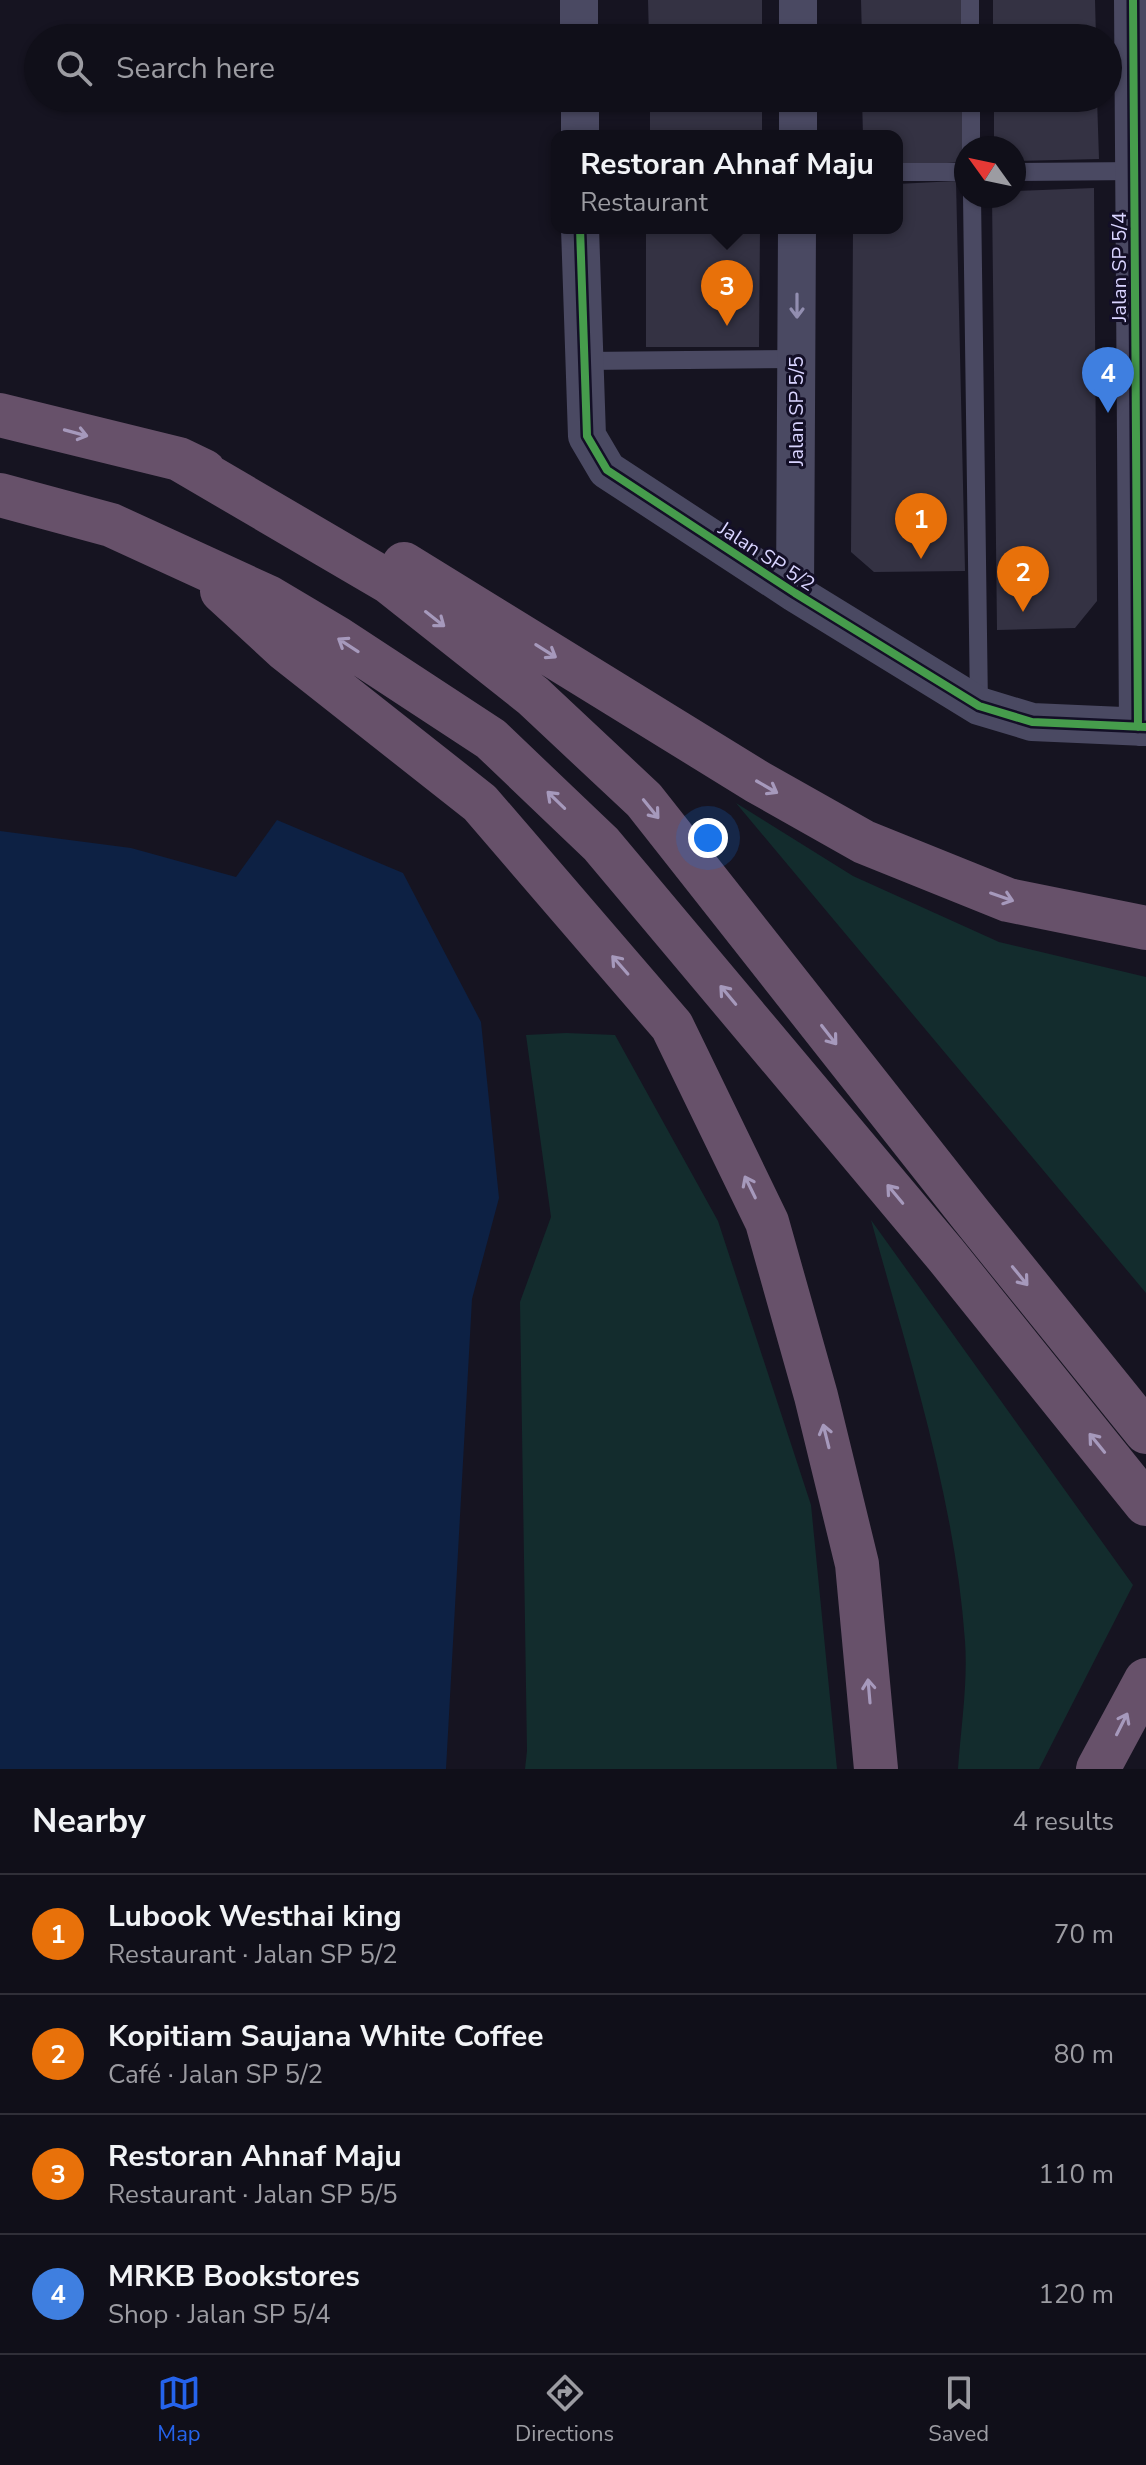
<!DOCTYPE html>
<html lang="en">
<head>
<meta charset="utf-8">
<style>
  body { margin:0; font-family:"Nunito Sans",sans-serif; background:#1e1d26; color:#f1f3f6 }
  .compass { position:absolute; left:954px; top:136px; width:72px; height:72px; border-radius:50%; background:#100f19; box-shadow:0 2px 6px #0004; rotate:303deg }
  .you { position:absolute; left:708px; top:838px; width:28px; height:28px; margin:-20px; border:6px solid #fff; border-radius:50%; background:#1a73e8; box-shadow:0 0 0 12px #1a73e833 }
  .badge { display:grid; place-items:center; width:52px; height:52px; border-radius:50%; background:#2563eb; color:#fff; font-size:26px; font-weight:700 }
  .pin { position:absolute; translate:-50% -66px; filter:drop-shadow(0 2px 4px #0008) }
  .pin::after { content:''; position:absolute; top:42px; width:28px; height:24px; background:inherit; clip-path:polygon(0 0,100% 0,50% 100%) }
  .popup { position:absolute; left:551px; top:130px; width:352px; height:104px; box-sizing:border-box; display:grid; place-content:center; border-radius:16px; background:#100f19; filter:drop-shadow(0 2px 6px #0005); font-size:26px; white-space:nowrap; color:#9c9ca2 }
  .popup b { font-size:30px; color:#f1f3f6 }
  .popup::after { content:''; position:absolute; left:50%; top:100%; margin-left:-16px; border:16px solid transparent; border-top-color:#100f19 }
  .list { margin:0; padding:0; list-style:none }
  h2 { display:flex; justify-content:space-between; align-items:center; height:104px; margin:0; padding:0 32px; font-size:34px }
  h2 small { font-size:26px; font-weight:400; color:#9c9ca2 }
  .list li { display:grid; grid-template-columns:52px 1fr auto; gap:24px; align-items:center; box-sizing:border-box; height:120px; padding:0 32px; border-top:2px solid #302f38 }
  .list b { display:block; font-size:30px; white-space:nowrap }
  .list p { margin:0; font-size:26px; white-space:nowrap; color:#9c9ca2 }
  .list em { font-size:26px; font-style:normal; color:#9c9ca2 }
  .icon { flex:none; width:44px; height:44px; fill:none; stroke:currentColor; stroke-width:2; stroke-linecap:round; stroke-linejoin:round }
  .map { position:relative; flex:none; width:1146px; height:1769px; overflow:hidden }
  .search { position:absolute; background:#100f19; box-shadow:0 2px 6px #0004; left:24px; right:24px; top:24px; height:88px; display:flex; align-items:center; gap:20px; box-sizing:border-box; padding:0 28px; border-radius:44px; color:#9c9ca2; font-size:30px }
  .sheet { height:584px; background:#100f19 }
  nav { display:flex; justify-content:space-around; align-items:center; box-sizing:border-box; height:112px; border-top:2px solid #302f38; background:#100f19; font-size:22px; color:#9c9ca2 }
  nav a { display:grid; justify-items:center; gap:4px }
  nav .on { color:#2563eb }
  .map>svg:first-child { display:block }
  .green { fill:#132c2d }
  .water { fill:#0d2144 }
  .building { fill:#343243 }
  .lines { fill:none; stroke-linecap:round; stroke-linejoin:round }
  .service { stroke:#4a4962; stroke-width:18 }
  .minor { stroke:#4a4962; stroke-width:38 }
  .motorway { stroke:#67516a; stroke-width:44 }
  .cycleway-casing { stroke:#130f26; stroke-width:13 }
  .cycleway { stroke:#469c4c; stroke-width:8 }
  .oneway { stroke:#928eb0 }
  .oneway2 { stroke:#a699bc }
  .labels { text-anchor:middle; stroke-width:6; stroke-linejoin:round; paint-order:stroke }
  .street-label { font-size:20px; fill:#d9d4ff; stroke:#130f26 }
</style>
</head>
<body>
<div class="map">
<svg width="1146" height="1769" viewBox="0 0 1146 1769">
  <rect width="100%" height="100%" fill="#161421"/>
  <path class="green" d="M736,803L853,876L999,942L1146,977V1293Z
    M566,1033L615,1035L718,1221L811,1505L837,1769H525L527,1751L520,1302L551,1217L526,1035Z
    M871,1220L1133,1585L1039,1769H958C961,1727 968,1683 965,1641C955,1498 909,1358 871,1220Z"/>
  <path class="water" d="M277,820L403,873L481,1022L499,1198L472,1299L446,1769H0V831L131,848L236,877Z"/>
  <path class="building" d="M648,0H762V38H649Z
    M861,0H962V38H862Z
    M993,0H1095L1096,38H993Z
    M650,98H762V136H650Z
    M862,98H963L964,162L897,166V136H863Z
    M994,98H1097L1099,159L1014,161V148H994Z
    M956,181L965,571L874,572L851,552L853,228H897V184Z
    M1094,188L1097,601L1075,628L997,630L992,196H1014V191Z
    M646,228H760L759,347H646Z"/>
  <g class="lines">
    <path class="service" d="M970,0V38
      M971,98V148
      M897,172H966
      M1014,172L1139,171
      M972,196L979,706
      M584,361L797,359"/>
    <path class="minor" d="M579,0V38
      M1133,0L1138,727
      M798,38V0
      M580,98V136
      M798,136V98
      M580,228L587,436L607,470L795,593L979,706L1032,722L1146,727
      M795,593L797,228"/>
    <path class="motorway" d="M0,415L179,459L204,471
      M179,459L389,582L533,696L644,800L971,1215L1146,1432
      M0,495L111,525L268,597L337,638L491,739L601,844L945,1254L1146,1504
      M404,564L756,781L864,842L1008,900L1146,928
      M222,591L286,650L480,803L672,1026L767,1222L816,1396L857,1564L876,1769
      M1098,1769L1146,1680"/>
    <defs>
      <path id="cycleway" d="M1133,0L1138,727
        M580,228L587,436L607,470L795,593L979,706L1032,722L1146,727"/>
    </defs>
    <use href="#cycleway" class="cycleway-casing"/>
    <use href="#cycleway" class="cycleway"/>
  </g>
  <defs><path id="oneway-shaft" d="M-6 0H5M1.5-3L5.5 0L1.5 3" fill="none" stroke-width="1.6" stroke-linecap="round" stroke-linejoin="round" transform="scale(2)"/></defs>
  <use class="oneway" href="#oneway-shaft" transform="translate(797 306) rotate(90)"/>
  <g class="oneway2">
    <use href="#oneway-shaft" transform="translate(76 433) rotate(15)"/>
    <use href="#oneway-shaft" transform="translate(435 619) rotate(38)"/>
    <use href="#oneway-shaft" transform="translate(348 645) rotate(-147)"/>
    <use href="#oneway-shaft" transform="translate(546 651) rotate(32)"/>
    <use href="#oneway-shaft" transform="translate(767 787) rotate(30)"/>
    <use href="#oneway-shaft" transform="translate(556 800) rotate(-136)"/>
    <use href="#oneway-shaft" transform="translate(651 809) rotate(51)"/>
    <use href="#oneway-shaft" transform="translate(1002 897) rotate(19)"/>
    <use href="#oneway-shaft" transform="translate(620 965) rotate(-131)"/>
    <use href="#oneway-shaft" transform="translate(728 995) rotate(-130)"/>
    <use href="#oneway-shaft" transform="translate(829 1035) rotate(52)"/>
    <use href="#oneway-shaft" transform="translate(750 1187) rotate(-116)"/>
    <use href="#oneway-shaft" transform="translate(895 1194) rotate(-130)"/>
    <use href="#oneway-shaft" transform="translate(1020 1276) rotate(51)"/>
    <use href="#oneway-shaft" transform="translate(826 1436) rotate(-104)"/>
    <use href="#oneway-shaft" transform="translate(1097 1443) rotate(-129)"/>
    <use href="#oneway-shaft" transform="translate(869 1691) rotate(-95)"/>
    <use href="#oneway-shaft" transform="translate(1122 1724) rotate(-63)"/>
  </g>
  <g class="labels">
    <g class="street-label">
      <text transform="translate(1119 267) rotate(-90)" y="7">Jalan SP 5/4</text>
      <text transform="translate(796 411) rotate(-90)" y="7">Jalan SP 5/5</text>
      <text transform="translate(767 556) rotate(33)" y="7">Jalan SP 5/2</text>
    </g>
  </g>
</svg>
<svg class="compass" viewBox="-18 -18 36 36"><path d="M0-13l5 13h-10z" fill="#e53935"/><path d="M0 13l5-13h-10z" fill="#9c9ca2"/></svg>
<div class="you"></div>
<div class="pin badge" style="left:921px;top:559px;background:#e8710a">1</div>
<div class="pin badge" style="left:1023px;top:612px;background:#e8710a">2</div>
<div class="pin badge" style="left:727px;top:326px;background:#e8710a">3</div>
<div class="popup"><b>Restoran Ahnaf Maju</b>Restaurant</div>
<div class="pin badge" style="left:1108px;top:413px;background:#3f7fe0">4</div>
<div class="search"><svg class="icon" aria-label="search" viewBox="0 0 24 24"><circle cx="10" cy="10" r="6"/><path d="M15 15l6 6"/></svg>Search here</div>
</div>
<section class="sheet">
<h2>Nearby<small>4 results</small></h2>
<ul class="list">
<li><span class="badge" style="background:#e8710a">1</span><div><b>Lubook Westhai king</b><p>Restaurant · Jalan SP 5/2</p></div><em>70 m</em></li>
<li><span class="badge" style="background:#e8710a">2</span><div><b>Kopitiam Saujana White Coffee</b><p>Café · Jalan SP 5/2</p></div><em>80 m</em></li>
<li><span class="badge" style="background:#e8710a">3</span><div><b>Restoran Ahnaf Maju</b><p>Restaurant · Jalan SP 5/5</p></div><em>110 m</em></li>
<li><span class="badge" style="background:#3f7fe0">4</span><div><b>MRKB Bookstores</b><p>Shop · Jalan SP 5/4</p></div><em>120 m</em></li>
</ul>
</section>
<nav>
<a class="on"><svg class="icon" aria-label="map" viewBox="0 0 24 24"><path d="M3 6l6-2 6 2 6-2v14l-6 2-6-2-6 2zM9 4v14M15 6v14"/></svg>Map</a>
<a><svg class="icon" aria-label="directions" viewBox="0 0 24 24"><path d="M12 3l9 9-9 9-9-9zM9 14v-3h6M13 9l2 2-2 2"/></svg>Directions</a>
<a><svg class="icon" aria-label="saved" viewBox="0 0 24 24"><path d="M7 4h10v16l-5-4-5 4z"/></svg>Saved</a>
</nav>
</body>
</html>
